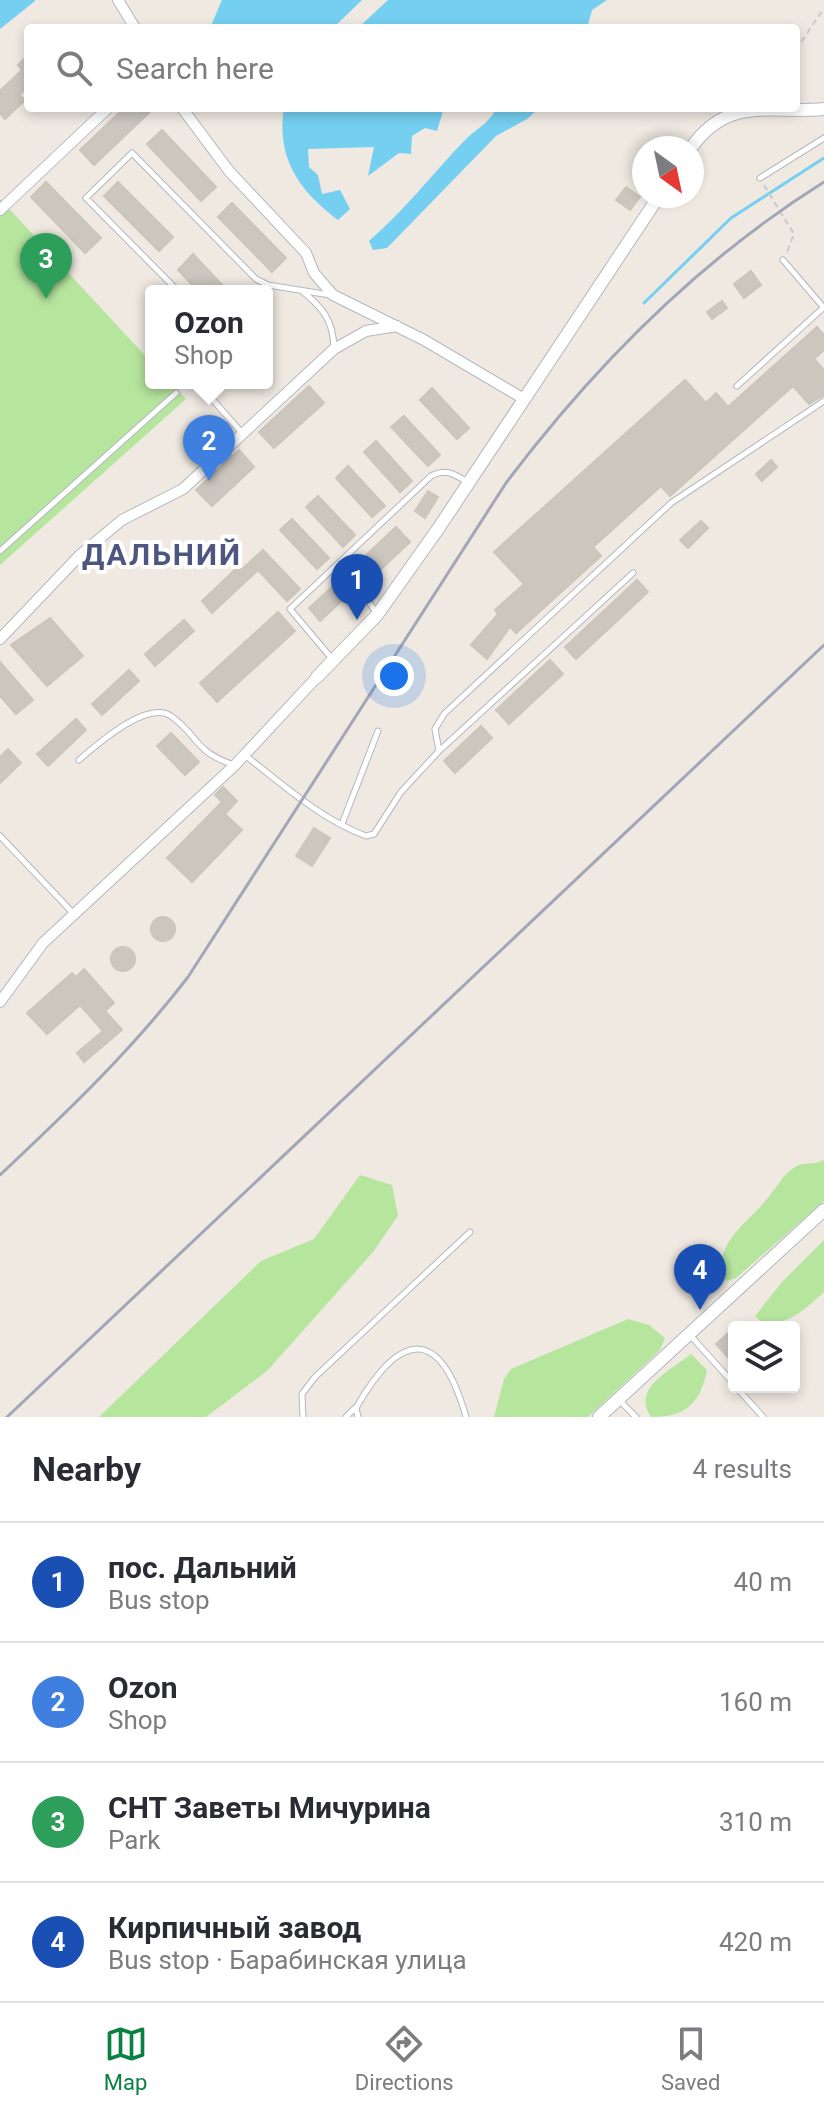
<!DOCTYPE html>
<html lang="en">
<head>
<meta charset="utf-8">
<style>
  body { margin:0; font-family:Roboto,sans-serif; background:#f2f2f3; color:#2b2b33 }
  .controls { position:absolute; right:24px; bottom:24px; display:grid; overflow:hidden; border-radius:8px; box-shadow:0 4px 12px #0003 }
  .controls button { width:72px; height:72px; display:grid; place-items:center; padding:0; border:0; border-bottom:2px solid #e1e1e2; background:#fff; color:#2b2b33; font:40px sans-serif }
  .compass { position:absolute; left:632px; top:136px; width:72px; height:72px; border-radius:50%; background:#fff; box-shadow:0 4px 12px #0003; rotate:147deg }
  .you { position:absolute; left:394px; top:676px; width:28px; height:28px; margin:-20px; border:6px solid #fff; border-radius:50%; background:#1a73e8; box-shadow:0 0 0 12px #1a73e833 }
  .badge { display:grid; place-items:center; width:52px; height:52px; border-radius:50%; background:#0b8043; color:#fff; font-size:26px; font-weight:700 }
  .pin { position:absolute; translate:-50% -66px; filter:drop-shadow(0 2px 4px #0008) }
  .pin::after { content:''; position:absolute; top:42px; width:28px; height:24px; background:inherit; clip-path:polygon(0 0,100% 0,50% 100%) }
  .popup { position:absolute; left:145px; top:285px; width:128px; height:104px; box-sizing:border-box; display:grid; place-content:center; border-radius:8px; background:#fff; filter:drop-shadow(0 2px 6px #0005); font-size:26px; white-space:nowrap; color:#7c7c81 }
  .popup b { font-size:30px; color:#2b2b33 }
  .popup::after { content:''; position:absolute; left:50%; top:100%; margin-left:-16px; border:16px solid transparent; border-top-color:#fff }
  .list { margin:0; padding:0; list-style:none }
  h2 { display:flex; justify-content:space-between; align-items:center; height:104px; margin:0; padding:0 32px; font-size:34px }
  h2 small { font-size:26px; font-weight:400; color:#7c7c81 }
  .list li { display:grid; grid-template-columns:52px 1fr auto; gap:24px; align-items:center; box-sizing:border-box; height:120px; padding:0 32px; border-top:2px solid #e1e1e2 }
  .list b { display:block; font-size:30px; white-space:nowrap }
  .list p { margin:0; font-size:26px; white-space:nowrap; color:#7c7c81 }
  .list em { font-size:26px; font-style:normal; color:#7c7c81 }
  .icon { flex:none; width:44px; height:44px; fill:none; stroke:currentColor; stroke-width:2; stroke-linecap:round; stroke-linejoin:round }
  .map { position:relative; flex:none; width:824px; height:1417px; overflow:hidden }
  .search { position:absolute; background:#fff; box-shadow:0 4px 12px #0003; left:24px; right:24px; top:24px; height:88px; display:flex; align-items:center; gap:20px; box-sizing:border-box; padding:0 28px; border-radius:8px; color:#7c7c81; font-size:30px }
  .sheet { height:584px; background:#fff }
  nav { display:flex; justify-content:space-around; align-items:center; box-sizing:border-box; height:112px; border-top:2px solid #e1e1e2; background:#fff; font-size:22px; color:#7c7c81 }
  nav a { display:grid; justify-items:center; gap:4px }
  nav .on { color:#0b8043 }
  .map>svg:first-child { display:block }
  .green { fill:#b6e59e }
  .water { fill:#75cff0 }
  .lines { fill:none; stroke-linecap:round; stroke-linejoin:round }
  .stream { stroke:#75cff0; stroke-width:3 }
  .building { fill:#cbc7bf; stroke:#cbc5ba; stroke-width:2 }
  .service-casing { stroke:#b4b7c1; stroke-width:7 }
  .minor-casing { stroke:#b4b7c1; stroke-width:12 }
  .tertiary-casing { stroke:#b4b7c1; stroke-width:14 }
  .path { stroke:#c9c9c9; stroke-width:2; stroke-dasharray:6 4; stroke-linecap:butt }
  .service { stroke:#fff; stroke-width:5 }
  .minor { stroke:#fff; stroke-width:10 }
  .tertiary { stroke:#fff; stroke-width:12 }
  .rail { stroke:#a3a6b8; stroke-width:3 }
  .labels { text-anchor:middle; stroke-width:8; stroke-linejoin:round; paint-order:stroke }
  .district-label { font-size:30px; font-weight:bold; letter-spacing:2px; fill:#4d5680; stroke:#fff }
</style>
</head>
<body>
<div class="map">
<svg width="824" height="1417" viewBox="0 0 824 1417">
  <rect width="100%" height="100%" fill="#efe9e1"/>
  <path class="green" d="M0,199L151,362V383H171L186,399L0,565Z
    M824,1160V1201L736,1278L726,1281L721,1273C720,1237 746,1225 766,1200C776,1189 782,1175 795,1167C804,1161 814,1166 824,1160Z
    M360,1175L392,1185L398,1216L373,1252L267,1371L206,1417H99L261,1261L314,1239Z
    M824,1240V1292C803,1310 791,1325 762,1323L755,1316L782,1282Z
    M628,1319L649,1325L665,1338L660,1350L588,1417H494L504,1379L511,1369Z
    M691,1354L707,1370C700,1404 686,1417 651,1417C631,1388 671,1370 691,1354Z"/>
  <path class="water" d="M0,0H35V1L0,29Z
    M222,0H362L333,28H210Z
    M388,0H607L592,10L587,28H358Z
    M284,108H441L443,111L437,131L425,128L412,136L411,154L399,153L368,176L374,147L308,149L309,167L318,175L322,194L340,190L350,209L338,220C299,191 276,158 284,108Z
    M496,108H539L527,119L496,136L387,248L373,250L369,241C405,210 433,173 466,139C476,129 491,122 496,108Z"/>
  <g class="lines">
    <path class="stream" d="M644,303L731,218L824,158"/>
  </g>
  <path class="building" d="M28,55V86L19,95L25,100L5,119L0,113V91L22,70L18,65Z
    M124,108H154L94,165L80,150Z
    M162,130L216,187L201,201L147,144Z
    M46,182L101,238L85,253L31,197Z
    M118,182L173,237L159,251L104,196Z
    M626,187L640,197L630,210L616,200Z
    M232,203L286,258L272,272L218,217Z
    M193,254L228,291H198L178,270Z
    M751,271L761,285L744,298L734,284Z
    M722,301L727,308L712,319L707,312Z
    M817,327L824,335V350L814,359L824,370V395L809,404L793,386L670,496L661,486L593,547L601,556L516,633L510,627L487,659L471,645L498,614L495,610L524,584L494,552L685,380L706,403L716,393L728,407Z
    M309,386L324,403L274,448L259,432Z
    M432,388L469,428L457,439L420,400Z
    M404,416L440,455L428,466L391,427Z
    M376,441L412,481L400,492L364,452Z
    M239,450L254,467L212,506L196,490Z
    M771,460L777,467L762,481L756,474Z
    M348,466L385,506L372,517L336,478Z
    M428,491L438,497L425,518L415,511Z
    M318,496L355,535L343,547L306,507Z
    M292,519L329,558L317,569L280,530Z
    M701,521L708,528L688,548L680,540Z
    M396,527L410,542L377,573L363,558Z
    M263,550L300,589L287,601L258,570L212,613L202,601L238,567L241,570Z
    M345,575L354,589L320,621L309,608Z
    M637,580L648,592L576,659L565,647Z
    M278,612L295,631L217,702L200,683Z
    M50,618L83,656L47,686L11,645Z
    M184,620L194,631L155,666L145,654Z
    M550,660L563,674L509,724L496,710Z
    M0,662L33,700L16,714L0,696Z
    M129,670L139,681L102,715L92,704Z
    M76,719L86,730L48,766L37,754Z
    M481,726L492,738L455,773L444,761Z
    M171,733L199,762L185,775L157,746Z
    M8,749L21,763L0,783V757Z
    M223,787L237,801L225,814L242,830L192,882L167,858L222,802L215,795Z
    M314,828L330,838L312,866L296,856Z
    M151 929a12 12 0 1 1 24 0a12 12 0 1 1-24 0Z
    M111 959a12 12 0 1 1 24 0a12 12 0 1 1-24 0Z
    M84,969L114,1003L105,1011L122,1030L84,1062L77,1053L103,1031L80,1005L47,1034L27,1013L72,973L76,977Z
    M734,1328V1364L716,1344Z"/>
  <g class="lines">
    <defs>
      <path id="service" d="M760,178L824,138
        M783,260L824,308
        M178,291L86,198L132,153L256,279L268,285L330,295
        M302,291C323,308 333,320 334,348
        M198,383L242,433
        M737,386L823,308
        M0,551L176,393
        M342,560L376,613
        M333,660L290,609L431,476C447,468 454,474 469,483
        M439,751L435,729L444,714L671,503L824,401
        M246,756C283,785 322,820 366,836L374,834L401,792L439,751L633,573
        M79,760C96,745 147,700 171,716C200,737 193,751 234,765
        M342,824L378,731
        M0,836L73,913
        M689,1334L734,1384
        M736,1387L763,1417
        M619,1400L636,1417
        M303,1417L302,1394L315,1377L470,1232
        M346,1417L355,1408
        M358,1417L356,1408C400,1331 440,1325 466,1417"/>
      <path id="minor" d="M118,0L135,28
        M182,108L229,171L306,253L314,273L333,295L424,340L524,399
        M0,210L108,108
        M0,639L81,554L122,520L183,489L334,349L366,331L397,326
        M0,1002L43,943L235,765L317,677"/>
      <path id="tertiary" d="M691,148C728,95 770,114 824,109
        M317,677L377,615L438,529L659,196
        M599,1417L824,1210"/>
    </defs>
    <use href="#service" class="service-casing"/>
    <use href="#minor" class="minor-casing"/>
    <use href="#tertiary" class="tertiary-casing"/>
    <path class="path" d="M796,50L824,8
      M764,185L794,234L787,252"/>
    <use href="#service" class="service"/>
    <use href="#minor" class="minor"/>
    <use href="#tertiary" class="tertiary"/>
    <path class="rail" d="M0,1175C67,1112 132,1050 188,977L506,483C595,365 698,261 824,182
      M7,1417L824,645"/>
  </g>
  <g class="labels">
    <g class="district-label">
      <text x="162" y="565">ДАЛЬНИЙ</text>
    </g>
  </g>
</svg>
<div class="controls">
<button><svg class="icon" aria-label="layers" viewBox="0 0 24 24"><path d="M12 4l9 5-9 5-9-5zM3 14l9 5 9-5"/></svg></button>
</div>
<svg class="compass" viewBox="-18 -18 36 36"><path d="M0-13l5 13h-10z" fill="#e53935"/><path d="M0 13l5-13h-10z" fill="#7c7c81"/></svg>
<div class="you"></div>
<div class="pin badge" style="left:357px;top:620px;background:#1a4fb4">1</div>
<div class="pin badge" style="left:209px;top:481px;background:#3f7fe0">2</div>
<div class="popup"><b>Ozon</b>Shop</div>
<div class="pin badge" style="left:46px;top:299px;background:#2e9e5b">3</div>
<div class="pin badge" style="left:700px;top:1310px;background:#1a4fb4">4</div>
<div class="search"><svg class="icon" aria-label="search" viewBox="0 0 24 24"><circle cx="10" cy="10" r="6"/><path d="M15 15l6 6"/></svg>Search here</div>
</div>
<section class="sheet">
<h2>Nearby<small>4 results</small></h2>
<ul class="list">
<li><span class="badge" style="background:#1a4fb4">1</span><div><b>пос. Дальний</b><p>Bus stop</p></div><em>40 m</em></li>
<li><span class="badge" style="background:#3f7fe0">2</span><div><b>Ozon</b><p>Shop</p></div><em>160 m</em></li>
<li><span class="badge" style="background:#2e9e5b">3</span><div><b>СНТ Заветы Мичурина</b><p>Park</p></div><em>310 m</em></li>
<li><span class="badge" style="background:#1a4fb4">4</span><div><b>Кирпичный завод</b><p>Bus stop · Барабинская улица</p></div><em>420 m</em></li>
</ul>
</section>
<nav>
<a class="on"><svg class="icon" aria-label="map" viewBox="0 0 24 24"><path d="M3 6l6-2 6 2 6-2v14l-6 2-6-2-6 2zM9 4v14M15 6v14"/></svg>Map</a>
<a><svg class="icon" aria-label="directions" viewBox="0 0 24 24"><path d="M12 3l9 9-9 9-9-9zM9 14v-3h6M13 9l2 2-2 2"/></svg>Directions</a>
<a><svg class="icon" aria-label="saved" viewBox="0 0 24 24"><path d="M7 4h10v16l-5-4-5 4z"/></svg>Saved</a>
</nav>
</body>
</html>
